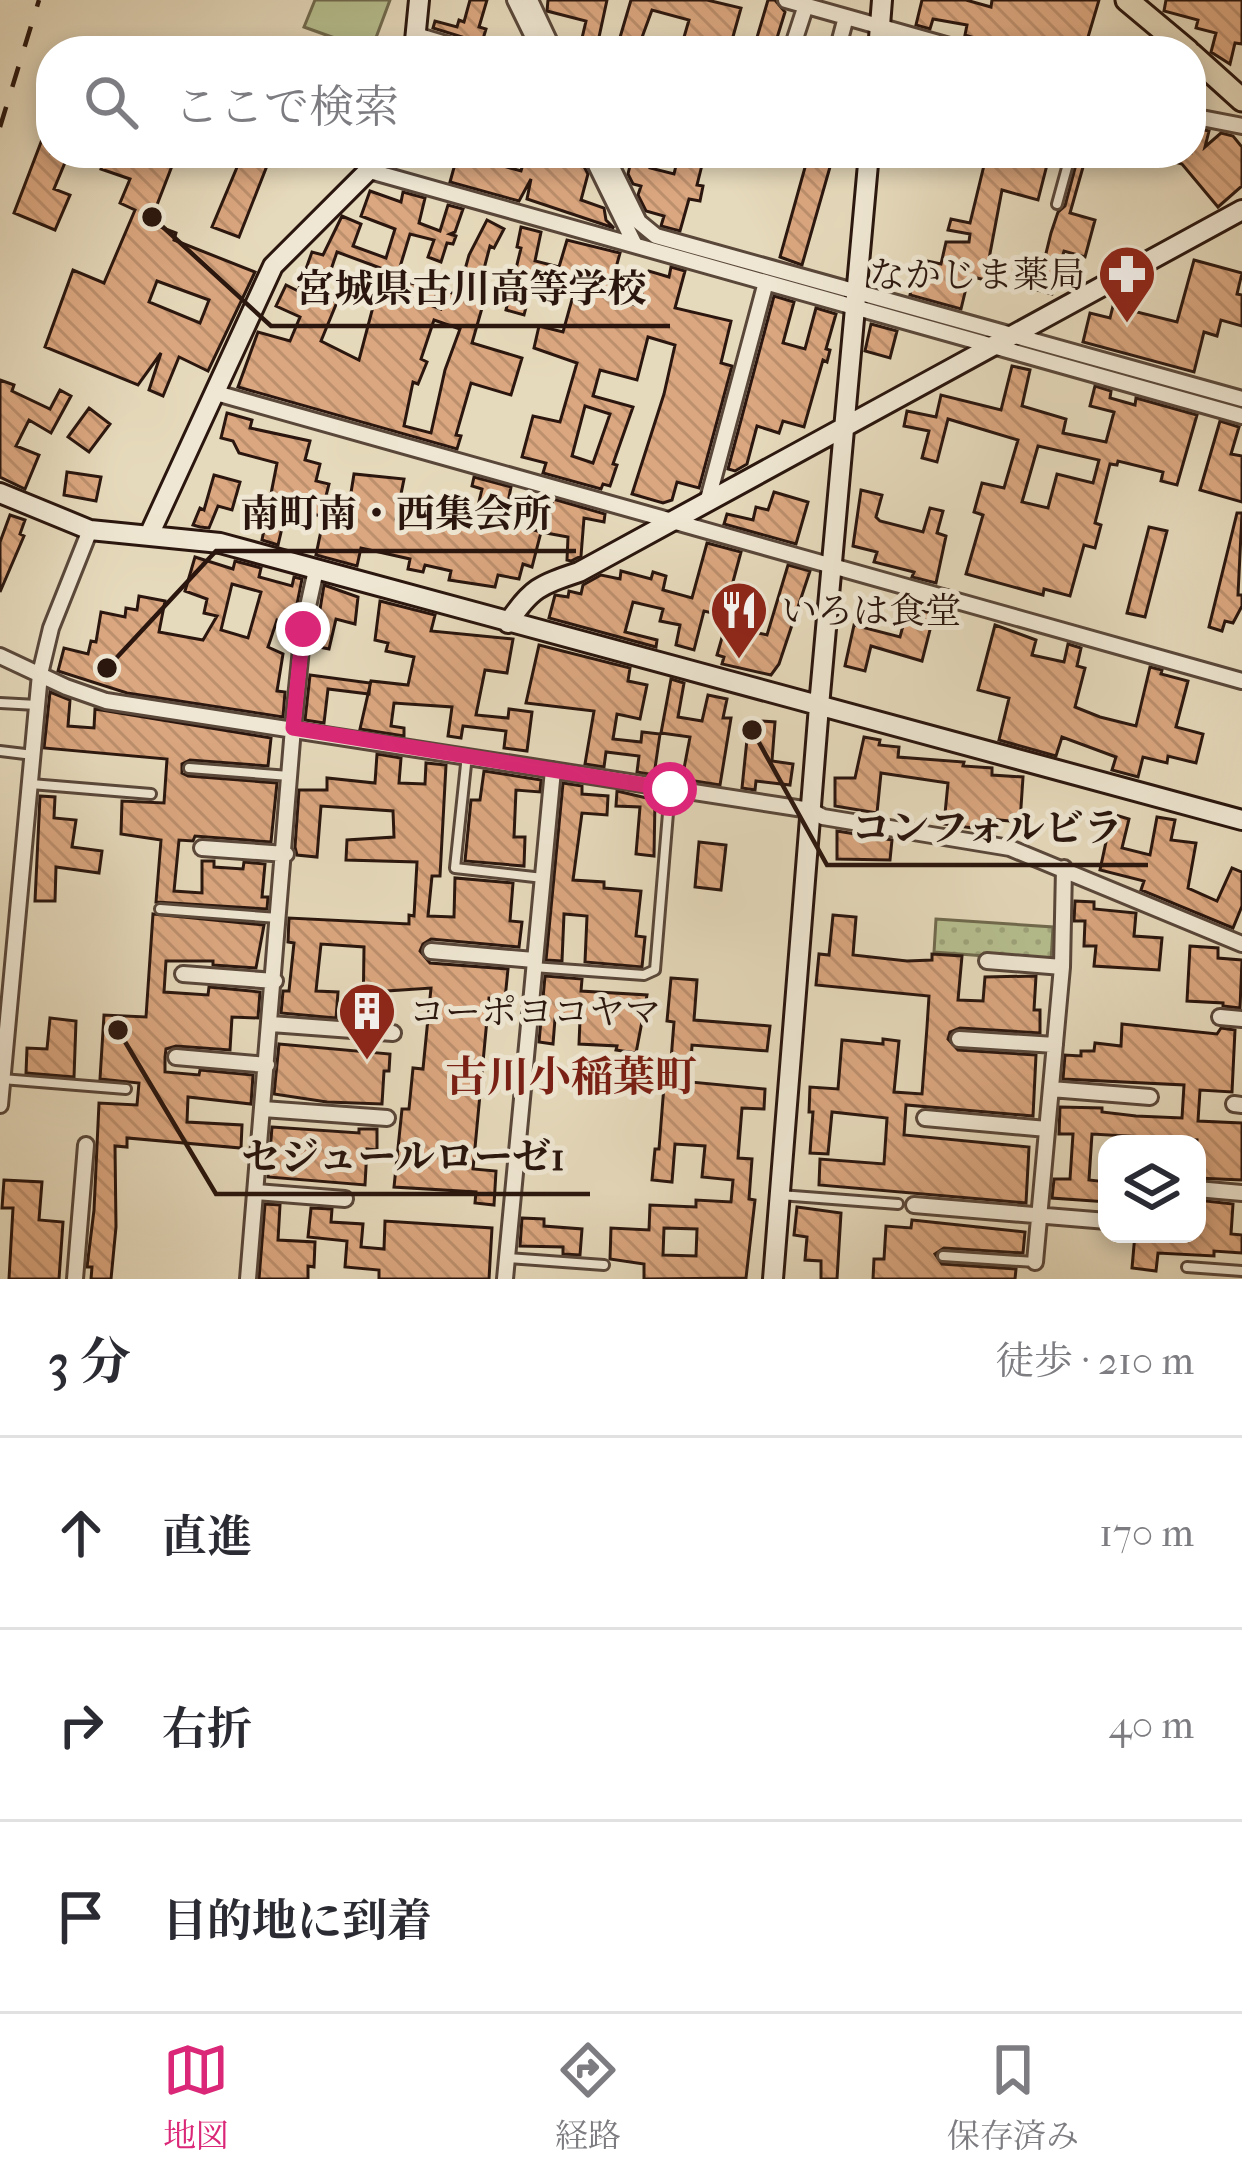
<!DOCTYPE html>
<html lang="ja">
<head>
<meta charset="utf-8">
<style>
  body { margin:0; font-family:"IM FELL French Canon","Noto Serif JP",serif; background:#f2f2f3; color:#2b2b33 }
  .controls { position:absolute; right:36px; bottom:36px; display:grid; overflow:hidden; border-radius:24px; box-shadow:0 6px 18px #0003 }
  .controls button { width:108px; height:108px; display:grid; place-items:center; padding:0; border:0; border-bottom:3px solid #e1e1e2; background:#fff; color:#2b2b33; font:60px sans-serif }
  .stop { position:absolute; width:36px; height:36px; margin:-27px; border:9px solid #db2777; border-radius:50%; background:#fff }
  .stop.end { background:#db2777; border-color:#fff; box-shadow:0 3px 12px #0008 }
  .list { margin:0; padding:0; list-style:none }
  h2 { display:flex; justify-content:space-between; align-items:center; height:156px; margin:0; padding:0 48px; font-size:51px }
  h2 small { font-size:39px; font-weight:400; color:#7c7c81 }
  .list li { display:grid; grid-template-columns:78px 1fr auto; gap:36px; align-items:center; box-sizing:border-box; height:192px; padding:0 48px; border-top:3px solid #e1e1e2 }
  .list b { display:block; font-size:45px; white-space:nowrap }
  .list em { font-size:39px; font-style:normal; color:#7c7c81 }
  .icon { flex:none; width:66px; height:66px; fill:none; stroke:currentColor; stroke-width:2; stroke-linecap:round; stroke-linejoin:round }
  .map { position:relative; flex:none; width:1242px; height:1279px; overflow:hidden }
  .search { position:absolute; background:#fff; box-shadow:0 6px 18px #0003; left:36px; right:36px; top:36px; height:132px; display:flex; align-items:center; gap:30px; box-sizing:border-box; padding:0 42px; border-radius:48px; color:#7c7c81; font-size:45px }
  .sheet { height:732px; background:#fff }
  nav { display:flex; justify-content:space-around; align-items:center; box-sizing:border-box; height:168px; border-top:3px solid #e1e1e2; background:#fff; font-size:33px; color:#7c7c81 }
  nav a { display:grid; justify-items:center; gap:6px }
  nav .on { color:#db2777 }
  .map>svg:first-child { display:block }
  .grass { fill:url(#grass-dots); stroke:#706a4e; stroke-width:3 }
  .pitch { fill:#b6bf8f; stroke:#706a4e; stroke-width:3 }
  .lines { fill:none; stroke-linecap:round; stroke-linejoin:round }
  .stream { stroke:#6b796e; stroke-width:4.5 }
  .building { fill:url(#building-back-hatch); stroke:#2a160e; stroke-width:3; fill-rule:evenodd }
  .lane-casing { stroke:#59473a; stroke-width:14 }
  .street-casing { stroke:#59473a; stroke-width:20 }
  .secondary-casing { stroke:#2a160e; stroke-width:24 }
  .primary-casing { stroke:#2a160e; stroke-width:27 }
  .lane { stroke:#efe7d3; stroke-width:8 }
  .street { stroke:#efe7d3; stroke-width:14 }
  .secondary { stroke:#efe7d3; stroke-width:18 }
  .primary { stroke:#e6dabc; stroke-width:21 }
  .rail { stroke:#2a160e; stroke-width:4.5; stroke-dasharray:21 21; stroke-linecap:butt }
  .route { stroke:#db2777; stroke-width:15 }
  .labels { text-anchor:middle; stroke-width:10; stroke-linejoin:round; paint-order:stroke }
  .poi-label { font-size:36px; fill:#2a160e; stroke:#efe7d3; text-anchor:start }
  .quarter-label { font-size:42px; font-weight:bold; fill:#7a1f14; stroke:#efe7d3 }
  .leader { fill:none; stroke:#2a160e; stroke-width:4.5 }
  .callout-dot { fill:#2a160e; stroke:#efe7d3; stroke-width:4.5 }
  .callout-label { font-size:39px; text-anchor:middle; font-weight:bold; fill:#2a160e; stroke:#efe7d3; stroke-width:10; stroke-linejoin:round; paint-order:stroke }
</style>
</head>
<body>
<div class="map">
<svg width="1242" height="1279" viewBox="0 0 1242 1279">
  <defs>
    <pattern id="grass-dots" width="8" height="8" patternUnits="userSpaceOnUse" patternTransform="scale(3)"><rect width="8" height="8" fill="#b6bf8f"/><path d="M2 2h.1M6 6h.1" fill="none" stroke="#9da37a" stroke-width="1.8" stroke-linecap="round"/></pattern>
    <pattern id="building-back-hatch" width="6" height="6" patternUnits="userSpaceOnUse" patternTransform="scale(3)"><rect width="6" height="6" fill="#dba780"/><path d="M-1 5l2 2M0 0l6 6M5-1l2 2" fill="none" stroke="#bc8f6d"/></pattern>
  </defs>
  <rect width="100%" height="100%" fill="#e6dabc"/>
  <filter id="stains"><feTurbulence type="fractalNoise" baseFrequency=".00167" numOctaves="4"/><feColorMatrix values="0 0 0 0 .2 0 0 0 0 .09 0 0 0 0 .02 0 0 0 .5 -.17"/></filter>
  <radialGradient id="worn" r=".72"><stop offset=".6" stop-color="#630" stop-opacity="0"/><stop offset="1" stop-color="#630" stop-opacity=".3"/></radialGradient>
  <path class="grass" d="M936,919L1053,927L1051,961L934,952Z"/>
  <path class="pitch" d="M315,0H390L371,51L304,27Z"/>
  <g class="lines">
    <path class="stream" d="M634,228L647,241L658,245L826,290
      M875,304L956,326
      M1210,397L1242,406
      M830,811L996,839
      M1019,845L1108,881"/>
  </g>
  <path class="building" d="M470,0H487L479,27L486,29L480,49L472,40L433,28L435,21L457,27L459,20L464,22Z
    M548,0H607L596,51H579L586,21L547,11Z
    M631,0H707L741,8L729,51H680L689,20L652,10L637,51H616Z
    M768,0H775L785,12L773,51H753Z
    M922,0H966L991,7L992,0H1099L1086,44L1079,51H1014L965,35L967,25L933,19L930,29L916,25Z
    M1166,0H1242V44L1235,43L1230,64L1211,52L1216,33L1196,28L1198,20L1164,11Z
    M51,116V153H69L54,189L70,195L55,230L14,213Z
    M1191,127L1209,131L1205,147L1221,133L1233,136L1242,147V186L1218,207L1182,164L1167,160L1168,153H1191Z
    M107,153H177L150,223L176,233L174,240L255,272L208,371L179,357L163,396L149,390L161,353L138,385L45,347L73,270L104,283L135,210L120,203L130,179L101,169ZM157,281L209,300L200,323L149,302Z
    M243,153H272L239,237L212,227Z
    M458,153H484L482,160L521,171L526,153L549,160L551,153H567L580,159L588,174L581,200L604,208L606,220L614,228L527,199L531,179L519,201L450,182Z
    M633,153H653L650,168L674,174L679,153L704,157L697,185L703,186L700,201L689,199L680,231L661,226L664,216L646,211L638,195L641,186L633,184L628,174Z
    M809,153H834L802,265L780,257Z
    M987,153H1050L1038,200L1002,190L985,280L969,276L961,309L910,295L918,259L941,264L946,242H969L970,234L948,230L951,219L970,223Z
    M1079,153H1087L1070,213L1095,220L1085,257L1064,251L1052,294L1037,290L1051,233L1058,212L1065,206Z
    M370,191L401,202L403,192L425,198L419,223L440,231L448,205L463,209L455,232L450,234L456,236L453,244L447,243L441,262L428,257L434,240L410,234L396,280L438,289L433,306L441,309L449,292L458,295L469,255L487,220L504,229L494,248L490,246L476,299L484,301L472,343L522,358L511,395L471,383L456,435L461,436L457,449L238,387L258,332L290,341L300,317L276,306L286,285L298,291L312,252L323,255L342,216L361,224L353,246L386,258L395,229L361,216ZM337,252L383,269L359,360L321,341L337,302L322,296ZM434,320L460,329L445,370L431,433L404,426L413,382L418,384L427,362L421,359Z
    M521,227L541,232L535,261L559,267L567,240L620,253L608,297L638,306L649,271L669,277L671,267L685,271L675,308L731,321L721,363L732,366L699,488L677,482L672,500L663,503L632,494L664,394L675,345L648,337L637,380L600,370L593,396L633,407L613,464L617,465L610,486L603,484L601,489L543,473L546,463L522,457L533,416L560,422L577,363L534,348L539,326L563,332L573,296L532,284L524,315L506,310L521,248L517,247ZM585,406L610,414L593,463L572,456Z
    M1194,260L1242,273L1237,294L1242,295V326L1221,320L1217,336L1204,332L1194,372L1083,342L1090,313L1110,318L1113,306L1177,322Z
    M774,296L794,302L783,343L805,349L816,308L836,314L826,349L830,350L827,362L823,360L804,427L783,421L779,433L757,426L747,464L735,471L728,469Z
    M871,324L897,331L890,358L865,351Z
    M1012,366L1030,370L1022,406L1066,419L1063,433L1106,442L1114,412L1090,406L1095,386L1111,391L1110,398L1135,405L1136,398L1197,415L1177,485L1161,481L1163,472L1118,461L1117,465L1110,464L1095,523L1101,525L1095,548L1084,545L1070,596L1044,589L1043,595L966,574L983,515L974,512L982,483L1004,488L1018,440L948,419L937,462L922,458L929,431L904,426L907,411L936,417L941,395L1001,410ZM1038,446L1099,460L1093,483L1057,474L1048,508L1022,502Z
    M0,380L14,385L12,391L50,409L60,390L71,396L51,433L29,420L16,446L39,455L25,489L0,477Z
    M89,408L110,424L89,452L68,437Z
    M227,413L252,420L250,428L310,441L305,460L320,464L316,481L329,484L326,496L350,499L354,474L404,479L396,519L438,528L443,507L476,514L482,489L472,486L474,477L511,487L504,522L541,532L532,567L523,564L519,579L498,575L495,587L449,580L451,571L425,565L423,572L408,569L410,559L361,548L357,566L316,555L324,516L286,511L278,545L262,540L277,463L239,453L233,441L221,438Z
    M1220,421L1239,427L1231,454L1242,456V502L1200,490Z
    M67,472L101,477L96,501L64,495Z
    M214,475L240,482L232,510L218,506L209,528L200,527L193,525L200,508L204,510Z
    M861,490L882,495L876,517L880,521L923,532L930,508L943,511L937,533L946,536L936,583L912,577L914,572L874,562L877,552L853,546Z
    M774,492L808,502L796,544L724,524L727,514L753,520L756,507L768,510Z
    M553,499L605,514L604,522L584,518L581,556L571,561L567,560L568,537L546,533Z
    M1237,513H1242L1238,595H1242V606L1233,623L1225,621L1222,631L1209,627Z
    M10,515L25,520L20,534L24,536L0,592V542Z
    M1149,527L1167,531L1145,617L1127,613Z
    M707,543L741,552L727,604L751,622L704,611L694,650L676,645L680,625L660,621L663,609L633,602L625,632L657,640L656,647L549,618L555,595L568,597L569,591L581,594L583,585L601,575L620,579L621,571L651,579L653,572L666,576L663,590L692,598Z
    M195,557L233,569L235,561L261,568L259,577L292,586L294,577L302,579L293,624L277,620L268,647L283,654L277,691L285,692L283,717L127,693L58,671L64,648L88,654L91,641L96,642L101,612L125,617L126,608L137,610L139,596L165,601L159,632L203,640L217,616L204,613L207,599L185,591ZM232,584L261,592L248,638L221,630Z
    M788,565L810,571L779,664L771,675L722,664L724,657L717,655L727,620L738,622L737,628L767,635Z
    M324,585L358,597L355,624L336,619L329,649L314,646Z
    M380,601L435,615L431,631L513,639L507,673L485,670L476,715L508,718L509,709L532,712L527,751L504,748L506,731L463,726L461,738L448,736L452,707L394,703L391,726L404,728V736L360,729L371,681L408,685L414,657L386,651L388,643L375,640Z
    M908,607L934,614L922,661L871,646L865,671L845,666L854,625L900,637Z
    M995,625L1036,640L1032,655L1064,662L1068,644L1081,648L1077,666L1085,668L1075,707L1100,717L1136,726L1150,667L1162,670L1161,674L1188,681L1176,727L1203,734L1196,763L1168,756L1167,763L1143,757L1138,777L1112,770L1116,757L1062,737L1056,756L999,740L1009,698L978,690Z
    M539,645L630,668L628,681L647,685L640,719L617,714L613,739L641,742L642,732L660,734L654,775L637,772L639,756L606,752L604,767L585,764L594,711L526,703Z
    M310,675L370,683L369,694L328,689L324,723L305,720Z
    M671,679L684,683L678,717L702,721L708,695L727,699L723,718H731L720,785L682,779L690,737L661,733Z
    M50,692L70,700L68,726L94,728L95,709L271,738L268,766L190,760L182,764V773L188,776L277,783L271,842L195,836L193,841L179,840L174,891L202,893V861H214V867L243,869L244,862L265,864L262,897H268L267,909L156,902L161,840L121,834L122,801L164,803L167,759L44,748Z
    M749,720L775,722L772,761L793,764L790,785L756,781L755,790L742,788Z
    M864,737L880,740L879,745L899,747L898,757L964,762L963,766L992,768V775L1023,777L1020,822L988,819L987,830L944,824L948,783L881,773L877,813L835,806V778H855Z
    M377,754L401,758L399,783L425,784L426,763L446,765L440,876H432L428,916L454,917L455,878L513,883L510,921L522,922L519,947L431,939L423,944L420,951L430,963L508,969L505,999L489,998L473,1169L496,1171L494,1205L475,1203L476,1192L394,1187L402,1109H409L413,1068L423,1069L431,988L387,991L385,1021L363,1019L364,947L321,944L316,991L338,992L336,1018L281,1013L283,991H289L294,943L288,942L289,918L409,924V915L414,916L417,862L346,860L347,840L394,837L393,811L321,806L317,857L297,855L295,847L299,790H327V778L375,783Z
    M484,771L541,780L540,792L516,790L514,837H525L524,866L465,861L471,800H480Z
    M563,783L582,786V794L608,796L607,815L582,813L573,880L604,882V888L641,891L636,936L645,937L642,967L585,962L587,916L564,914L562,961L546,960Z
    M617,791L655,800L654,856L636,854L640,807L616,806Z
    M40,796L55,797L54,818L76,820L72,847L102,851L99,873L56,867L55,901H35Z
    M1112,814L1129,819L1122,848L1150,855L1157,817L1175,820L1171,840L1196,843L1188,888L1217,901L1232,868L1242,872V906L1233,928L1141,890L1144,881L1100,870Z
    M837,831L892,840L890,860L837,859Z
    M699,842L726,845L721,890L695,887Z
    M1075,901L1094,902V909L1136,913L1134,936L1162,938L1159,970L1094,966L1096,946H1084L1085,921H1074Z
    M153,914L264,925L256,968L213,965V961H166L164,992L208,995L209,987L260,992L258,1018L232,1017L230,1050L176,1046L166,1049L165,1057V1072L199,1075L200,1070L253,1075L251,1104L188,1097L187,1122L242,1125L241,1148L127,1138V1147L115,1146L116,1227L111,1279H91L92,1267H87L94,1210L99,1103L137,1105L139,1083L100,1079L104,1015L146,1017Z
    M833,915L856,917L853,955L907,961L932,960V954L962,956L958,1000L983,1001L985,977L1036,976L1034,1010H1040V1033L960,1028L950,1032L948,1039L958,1050L1036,1055L1033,1116L906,1105L904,1135L1029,1147L1026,1203L819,1185L820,1159L884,1164L887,1118L832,1112L828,1154L810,1153L813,1112H809L810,1087L838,1089L842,1040L883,1044V1039L899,1041L894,1092L922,1094L927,1027L929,996L816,985L819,954L829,955Z
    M1190,946L1218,948V958L1242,960L1240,1008L1223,1006V1003L1187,1001Z
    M545,976L582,979L581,991L647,995L636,1053L616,1050L617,1046L579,1044L580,1020L555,1019L553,1044L539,1042Z
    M671,978L697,980L694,1020L770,1026L767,1051L692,1045L690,1082L765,1089L764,1109L742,1108L738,1158L752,1159L749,1199L755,1200L746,1278L644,1279V1264L610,1259L611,1228L649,1230L650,1205L696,1207V1200L731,1202L733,1180L702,1177L705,1146L675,1144L672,1182L652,1180L655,1149H659L666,1060H671L674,1022L667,1021ZM664,1228L697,1229L696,1256L663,1255Z
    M50,1018L76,1021L74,1077L26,1073L27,1048L47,1049Z
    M1122,1024L1217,1034L1221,1028L1235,1030L1232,1092L1200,1090L1198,1121L1242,1123V1180L1197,1178V1140L1092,1134L1089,1180L1107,1182V1202L1052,1198L1054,1179H1070L1073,1134H1059L1060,1107L1102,1108V1112L1136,1116L1182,1118L1184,1085L1063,1079L1065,1055L1081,1056V1051H1094L1095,1043L1121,1046Z
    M279,1044L390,1054L389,1071H384L382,1104L327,1102L274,1094Z
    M272,1127L359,1133V1129H377V1150L367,1149L365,1185L268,1177Z
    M4,1180L42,1182L39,1220L63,1222L59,1279H9L13,1208H2Z
    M1197,1200L1233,1204L1231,1234L1242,1235V1253L1214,1251V1256L1158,1253L1156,1271L1132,1268L1135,1234L1172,1237L1173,1234H1197Z
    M265,1204L280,1205L278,1240L315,1242L314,1267L308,1266V1279H259Z
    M797,1207L841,1213L837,1279H821V1261L805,1260L807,1237L794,1235Z
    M311,1208L332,1209L331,1222L363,1224L361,1247L384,1249L385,1221L492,1228L489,1279H379V1270L345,1267L347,1241L308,1237Z
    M522,1218L544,1219V1226L582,1229L580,1255L563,1254V1247L520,1246Z
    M912,1220L1025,1232L1023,1253L944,1248L935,1254L942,1264L1016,1269L1015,1279H873L874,1259H884L886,1226L911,1228Z"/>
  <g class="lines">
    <defs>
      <path id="lane" d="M1158,161L1160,153
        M1057,204L1071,153
        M0,703L37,705
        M0,751L33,755
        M467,755L455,868L543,878
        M189,768L289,776
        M31,784L151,794
        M160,909L278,918
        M533,967L644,975L655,970L670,789
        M2,1079L126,1089
        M780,1195L898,1204
        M943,1256L1035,1262
        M507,1258L604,1265
        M1187,1267L1242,1271"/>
      <path id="street" d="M515,0L540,51
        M530,0L554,51
        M786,0L967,51
        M416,35L469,51
        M791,51L806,5
        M837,51L846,17
        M1191,116L1242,126
        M590,153L635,245
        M605,153L639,222L656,236L1242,399
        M370,171L1242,416
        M216,393L1242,681
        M707,503L766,282
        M0,656L66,687L106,701L810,810L823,817L1010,848L1242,944
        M202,848L286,854
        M431,951L534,960
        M987,961L1062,967
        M183,974L275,981
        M1220,1017L1242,1019
        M271,1024L393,1033
        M959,1039L1055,1045
        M176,1057L267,1065
        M1051,1089L1150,1097
        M1234,1104L1242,1105
        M0,1105L40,674L51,628L90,530
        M263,1109L387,1118
        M925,1118L1047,1129
        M1197,1189L1242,1193
        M256,1192L345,1199
        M914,1205L1107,1221
        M1035,1262L1062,967L1064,868
        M75,1279L86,1145
        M248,1279L293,728L303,629L316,570
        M505,1279L553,770"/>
      <path id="secondary" d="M414,51L419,0
        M878,51L882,0
        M0,493L90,530L220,543L1242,820
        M150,533L273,266L386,153
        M508,623C531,588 540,585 579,572L1242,210
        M773,1279L819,706L869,153"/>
      <path id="primary" d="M1127,0L1188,51
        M1191,54L1242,100"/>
    </defs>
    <use href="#lane" class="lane-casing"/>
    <use href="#street" class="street-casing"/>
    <use href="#secondary" class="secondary-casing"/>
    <use href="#primary" class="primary-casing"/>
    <use href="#lane" class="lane"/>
    <use href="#street" class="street"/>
    <use href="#secondary" class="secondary"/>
    <use href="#primary" class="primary"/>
    <path class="rail" d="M0,127L39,0"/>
  </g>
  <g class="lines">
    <path class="route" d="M303,629L293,728L670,789"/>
  </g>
  <defs>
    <symbol id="pharmacy-pin" viewBox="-11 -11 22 30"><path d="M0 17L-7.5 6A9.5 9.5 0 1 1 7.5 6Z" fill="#8f2418" stroke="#efe7d3"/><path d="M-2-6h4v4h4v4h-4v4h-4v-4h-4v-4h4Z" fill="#fff"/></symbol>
    <symbol id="restaurant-pin" viewBox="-11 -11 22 30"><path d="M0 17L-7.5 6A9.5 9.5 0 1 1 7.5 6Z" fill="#8f2418" stroke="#efe7d3"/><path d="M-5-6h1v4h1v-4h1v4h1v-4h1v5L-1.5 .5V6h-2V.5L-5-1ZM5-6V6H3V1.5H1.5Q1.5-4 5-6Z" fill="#fff"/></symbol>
    <symbol id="building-pin" viewBox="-11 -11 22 30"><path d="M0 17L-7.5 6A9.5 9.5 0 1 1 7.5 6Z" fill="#8f2418" stroke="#efe7d3"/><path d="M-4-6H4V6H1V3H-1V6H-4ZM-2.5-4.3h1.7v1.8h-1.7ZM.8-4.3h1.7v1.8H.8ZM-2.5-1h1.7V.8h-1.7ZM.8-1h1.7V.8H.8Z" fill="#fff"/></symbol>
  </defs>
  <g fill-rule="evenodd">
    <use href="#pharmacy-pin" x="1094" y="241" width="66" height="90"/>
    <use href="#restaurant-pin" x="706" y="577" width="66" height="90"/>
    <use href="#building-pin" x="334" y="978" width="66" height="90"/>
  </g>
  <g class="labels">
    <g class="poi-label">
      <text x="1085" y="287" text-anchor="end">なかじま薬局</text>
      <text x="781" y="623">いろは食堂</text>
      <text x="409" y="1024">コーポヨコヤマ</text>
    </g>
    <g class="quarter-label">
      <text x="571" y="1091">古川小稲葉町</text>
    </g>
  </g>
  <path class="leader" d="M152 217L271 326H670M107 668L216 551H576M752 730L827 865H1148M118 1030L216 1194H590"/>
  <g class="callout-dot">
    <circle cx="152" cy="217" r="12"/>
    <circle cx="107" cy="668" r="12"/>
    <circle cx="752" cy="730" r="12"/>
    <circle cx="118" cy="1030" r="12"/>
  </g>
  <g class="callout-label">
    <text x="471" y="302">宮城県古川高等学校</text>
    <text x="396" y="527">南町南・西集会所</text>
    <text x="987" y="841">コンフォルビラ</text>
    <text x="403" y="1170">セジュールローゼ1</text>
  </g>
  <rect width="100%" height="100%" filter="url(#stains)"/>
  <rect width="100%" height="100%" fill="url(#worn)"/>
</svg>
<div class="controls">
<button><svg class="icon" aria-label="layers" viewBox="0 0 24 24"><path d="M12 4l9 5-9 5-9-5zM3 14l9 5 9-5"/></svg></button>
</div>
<div class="stop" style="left:670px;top:789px"></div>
<div class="stop end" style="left:303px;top:629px"></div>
<div class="search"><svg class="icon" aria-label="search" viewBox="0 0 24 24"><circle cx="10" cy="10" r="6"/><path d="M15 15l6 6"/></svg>ここで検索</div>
</div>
<section class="sheet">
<h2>3 分<small>徒歩 · 210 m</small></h2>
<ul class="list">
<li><svg class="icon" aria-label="ahead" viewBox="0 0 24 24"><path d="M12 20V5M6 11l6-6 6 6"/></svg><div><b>直進</b></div><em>170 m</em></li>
<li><svg class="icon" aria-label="right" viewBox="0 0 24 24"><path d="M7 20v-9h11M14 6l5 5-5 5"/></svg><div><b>右折</b></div><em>40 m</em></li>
<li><svg class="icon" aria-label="arrive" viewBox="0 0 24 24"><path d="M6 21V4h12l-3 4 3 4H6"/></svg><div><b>目的地に到着</b></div></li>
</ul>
</section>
<nav>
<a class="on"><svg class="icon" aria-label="map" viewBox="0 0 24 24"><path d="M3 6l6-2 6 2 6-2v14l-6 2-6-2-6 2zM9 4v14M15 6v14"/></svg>地図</a>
<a><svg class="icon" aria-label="directions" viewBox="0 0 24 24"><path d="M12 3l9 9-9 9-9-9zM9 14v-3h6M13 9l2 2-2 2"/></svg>経路</a>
<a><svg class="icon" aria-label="saved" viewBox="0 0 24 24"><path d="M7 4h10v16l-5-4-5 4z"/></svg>保存済み</a>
</nav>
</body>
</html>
